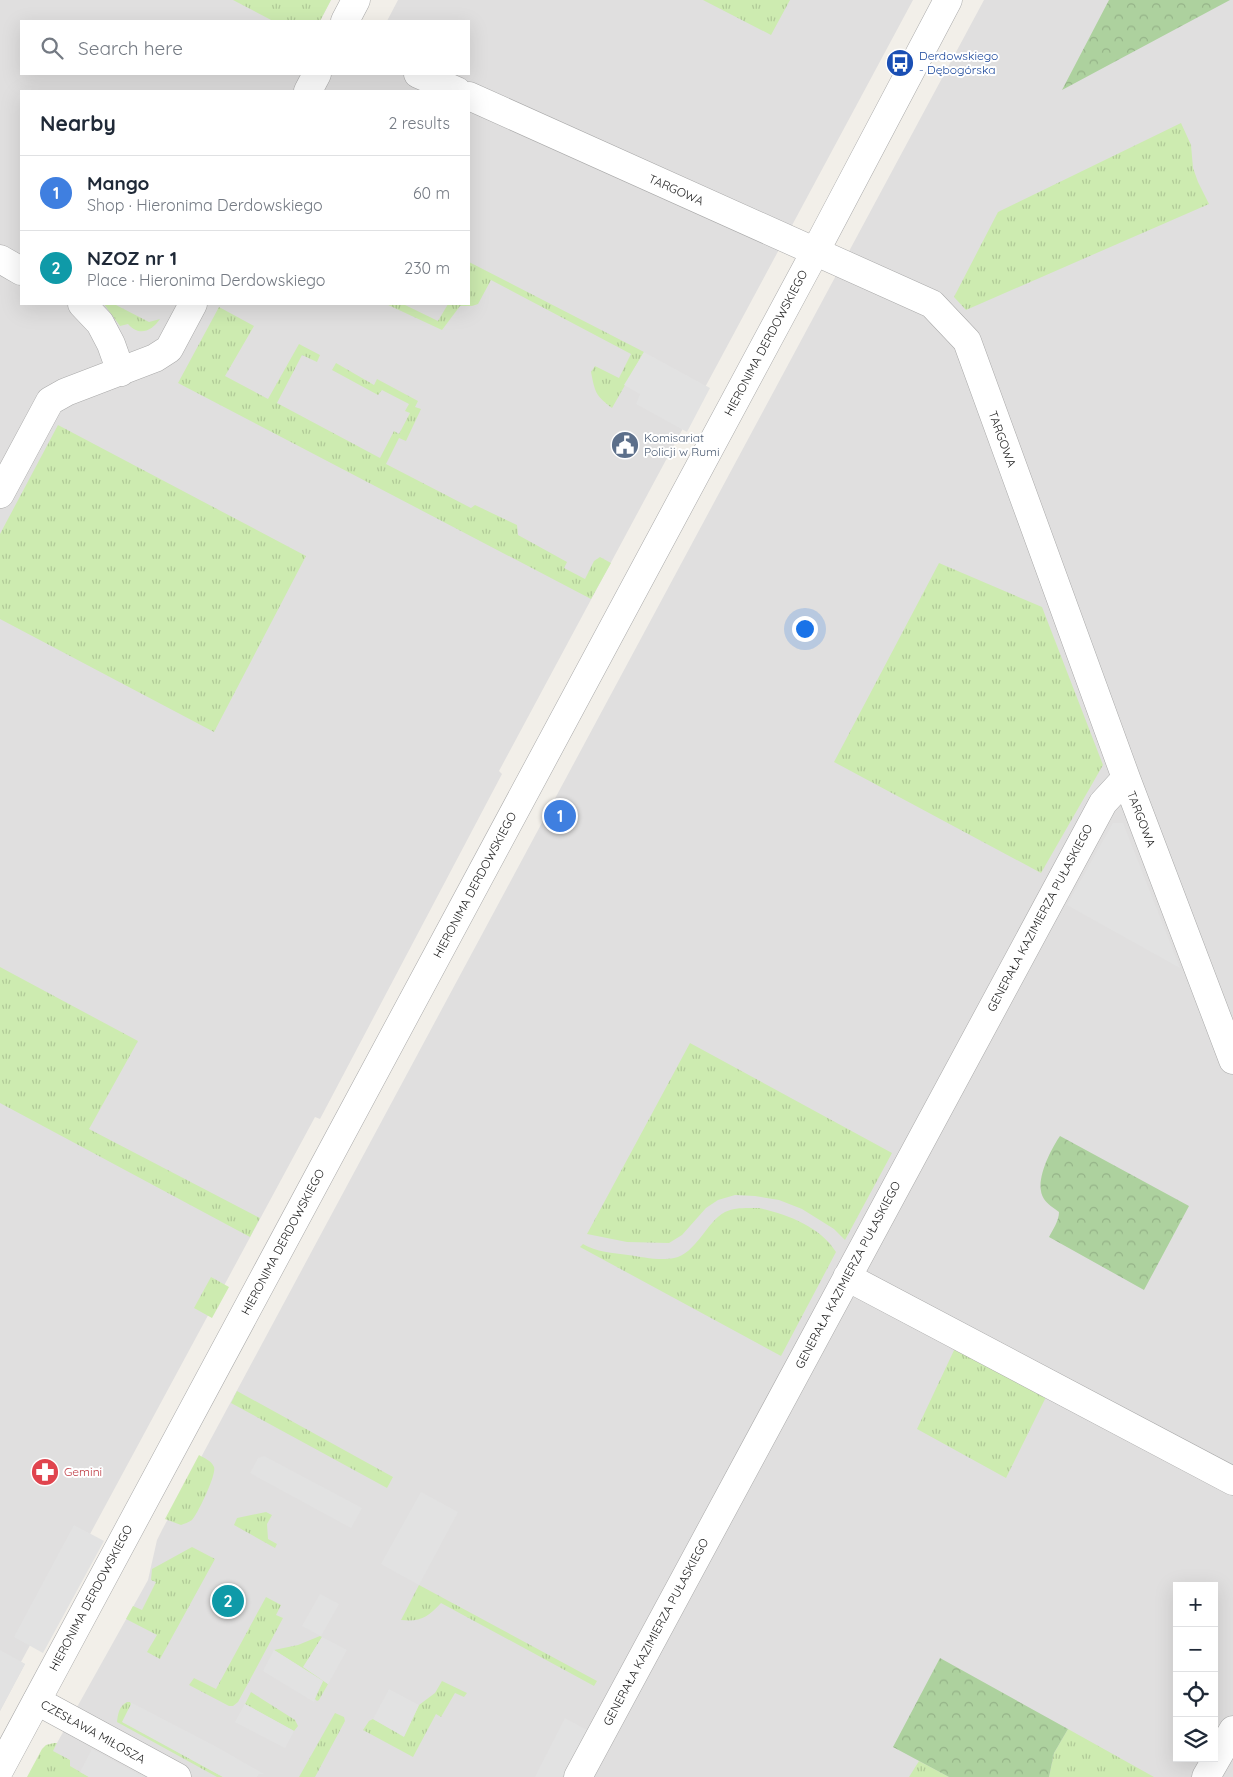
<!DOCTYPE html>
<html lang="en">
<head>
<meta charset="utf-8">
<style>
  body { margin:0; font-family:Quicksand,sans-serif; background:#f2f2f3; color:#1f2937 }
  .controls { position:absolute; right:15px; bottom:15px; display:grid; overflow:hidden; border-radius:0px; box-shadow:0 5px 20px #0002 }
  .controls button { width:45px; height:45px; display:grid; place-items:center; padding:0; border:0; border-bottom:1px solid #e0e1e3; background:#fff; color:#1f2937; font:25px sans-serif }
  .you { position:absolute; left:804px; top:628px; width:18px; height:18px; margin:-12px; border:4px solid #fff; border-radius:50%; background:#1a73e8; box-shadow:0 0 0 8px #1a73e833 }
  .badge { display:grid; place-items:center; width:32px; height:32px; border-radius:50%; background:#d40000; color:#fff; font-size:16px; font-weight:700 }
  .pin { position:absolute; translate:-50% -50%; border:2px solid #fff; box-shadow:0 1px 5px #0006 }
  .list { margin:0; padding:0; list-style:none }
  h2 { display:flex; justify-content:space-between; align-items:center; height:65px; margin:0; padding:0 20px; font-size:21px }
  h2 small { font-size:16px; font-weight:400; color:#747a83 }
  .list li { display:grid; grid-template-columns:32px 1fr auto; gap:15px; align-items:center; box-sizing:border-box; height:75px; padding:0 20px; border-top:1px solid #e0e1e3 }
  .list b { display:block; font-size:19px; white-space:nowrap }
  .list p { margin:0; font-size:16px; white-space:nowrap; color:#747a83 }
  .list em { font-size:16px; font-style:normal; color:#747a83 }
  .icon { flex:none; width:28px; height:28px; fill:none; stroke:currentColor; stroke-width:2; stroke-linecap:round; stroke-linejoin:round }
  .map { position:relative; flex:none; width:1233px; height:1777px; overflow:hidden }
  .search { position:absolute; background:#fff; box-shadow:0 5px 20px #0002; left:20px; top:20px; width:450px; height:55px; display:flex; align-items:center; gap:12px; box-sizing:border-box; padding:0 18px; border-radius:0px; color:#747a83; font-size:19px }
  .panel { position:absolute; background:#fff; box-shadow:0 5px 20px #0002; left:20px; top:90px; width:450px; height:215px; border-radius:0px }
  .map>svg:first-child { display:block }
  .residential { fill:#e0dfdf; fill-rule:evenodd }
  .grass { fill:url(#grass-tufts) }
  .forest { fill:url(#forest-crowns) }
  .parking { fill:#e2e2e2 }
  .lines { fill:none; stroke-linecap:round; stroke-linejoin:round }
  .minor-casing { stroke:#a9a9a9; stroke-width:29 }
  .tertiary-casing { stroke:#a9a9a9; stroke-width:29 }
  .minor { stroke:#fff; stroke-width:28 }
  .tertiary { stroke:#fff; stroke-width:28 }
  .labels { text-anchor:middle; stroke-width:4; stroke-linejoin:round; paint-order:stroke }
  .transit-label { font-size:12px; fill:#164399; stroke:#fff; text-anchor:start }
  .street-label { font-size:12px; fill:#222; stroke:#fff }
  .service-label { font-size:12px; fill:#4e5e75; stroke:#fff; text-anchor:start }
  .health-label { font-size:12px; fill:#be3a42; stroke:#fff; text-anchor:start }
</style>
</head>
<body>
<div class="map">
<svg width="1233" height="1777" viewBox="0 0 1233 1777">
  <defs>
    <pattern id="grass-tufts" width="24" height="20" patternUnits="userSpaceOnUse" patternTransform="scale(1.25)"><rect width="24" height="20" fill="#cdebb0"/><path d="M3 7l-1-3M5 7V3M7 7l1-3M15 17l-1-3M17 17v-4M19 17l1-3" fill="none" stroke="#b0c997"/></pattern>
    <pattern id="forest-crowns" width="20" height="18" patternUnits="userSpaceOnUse" patternTransform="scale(1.25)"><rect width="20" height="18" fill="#add19e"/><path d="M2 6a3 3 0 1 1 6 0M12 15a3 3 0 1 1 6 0" fill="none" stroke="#95b388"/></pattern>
  </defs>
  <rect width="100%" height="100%" fill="#f2efe9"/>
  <path class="residential" d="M0,0H331L320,21H21V74H469V21H387L398,0H913L499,771L502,774L320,1119L315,1117L21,1662L25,1664L0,1711ZM21,91H469V304H21Z
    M984,0H1233V1777H38L148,1580L157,1540L162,1530ZM1177,1586H1214V1758H1177Z"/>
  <path class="grass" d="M233,0H331L320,21H273Z
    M703,0H790L771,35Z
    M1181,123L1191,145L1193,168L1198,182L1209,204L966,310L954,297L998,212Z
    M469,262L644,352L612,408C595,395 595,392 591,372L595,366L619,378L631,354L491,280L478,304L472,306H460L442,330L386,304H403L438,321L448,304H469Z
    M104,304H114L149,322L160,319C152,331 139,337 128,324L120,326Z
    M219,307L254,326L225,376L268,399L299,344L320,355L317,362L302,355L277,403L380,458L394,431L399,434L410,413L405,411L409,404L382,390L378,395L332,370L336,363L374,385L377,379L418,401L415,407L421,409L406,441L399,438L386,464L471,508L475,505L517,525L518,535L567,562L564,568L585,579L594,561L600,557L611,563L591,599L178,383Z
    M58,425L306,556L214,732L0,619V534Z
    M939,563L1042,607L1103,765L1041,873L834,762Z
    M0,967L138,1041L89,1129L260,1218L250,1237L0,1103Z
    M690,1043L892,1153L845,1240L834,1229L802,1209L779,1200L755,1196L735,1195L718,1200L706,1208L682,1235L669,1243L627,1242L587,1234Z
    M759,1208C787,1214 821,1227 836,1252L781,1356L580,1247L583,1244C596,1252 613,1253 628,1255C642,1257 660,1261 674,1258C696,1254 707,1221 725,1212C734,1207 748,1208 759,1208Z
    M211,1277L229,1287L212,1318L194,1308Z
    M956,1346L1047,1395L1006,1478L917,1429Z
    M237,1391L393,1477L387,1488L231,1403Z
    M199,1455C204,1458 212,1461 214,1467C217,1474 197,1515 192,1520C189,1522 184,1524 181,1525L165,1519Z
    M266,1512L272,1515L267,1524L268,1539L277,1544L275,1548L234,1525L237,1518Z
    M192,1547L215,1559L160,1659L147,1652L157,1635L126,1619L133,1606L142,1610L156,1582L151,1580L152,1569Z
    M419,1585L597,1681L594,1686L441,1603C428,1617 421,1622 401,1620Z
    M266,1597L281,1605L276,1615L283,1618L238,1702L233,1706H229L189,1685L194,1678L216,1689Z
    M320,1636L322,1637L304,1667L328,1684L319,1700L317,1701L315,1699L323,1681L274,1650L298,1645Z
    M442,1681L467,1693L464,1697L455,1693L441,1717L436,1714L413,1757L363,1730L369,1721L373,1719L404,1736L419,1705L435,1693Z
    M251,1692L295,1720L298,1726L294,1731L245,1704Z
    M127,1702H130L131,1703L133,1727L223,1777H217L117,1722C118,1714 119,1706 127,1702Z
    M335,1713L344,1717L345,1721L315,1777H299Z
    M1068,1729L1154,1777H1049L1054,1753Z
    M54,1743H57L53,1751L70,1760V1766L89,1777H27L42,1749L46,1745Z
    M919,1761L949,1777H909Z"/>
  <path class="forest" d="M1109,0H1230L1062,90Z
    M1060,1136L1189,1206L1144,1290L1049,1237C1053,1229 1059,1221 1059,1212C1054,1208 1047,1204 1044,1199C1033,1183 1051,1149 1060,1136Z
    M940,1658L1068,1729L1054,1753L1049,1777H949L893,1747Z"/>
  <path class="parking" d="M644,352L710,388L687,432L636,404L640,394L624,385Z
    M1113,823H1123L1180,968L1067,905Z
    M264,1456L362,1508L351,1528L250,1473L258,1458Z
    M421,1492L458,1512L419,1585L381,1564Z
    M74,1525L104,1541L43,1653L14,1637Z
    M320,1594L339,1604L321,1636L302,1626Z
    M322,1637L347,1650L328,1684L303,1667Z
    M0,1650L25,1664L0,1711Z
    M274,1650L323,1681L316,1695L314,1702L263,1671Z
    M389,1689L419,1705L404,1737L373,1719Z
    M130,1702L215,1746L264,1774H259L257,1777H223L122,1722L131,1704Z
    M245,1704L294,1731L285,1748L235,1722Z
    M565,1718L587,1730L562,1777H535Z
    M92,1749L143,1777H89L80,1772Z"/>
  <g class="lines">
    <defs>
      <path id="minor" d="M345,21L356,0
        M418,74L457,91
        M308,91L317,74
        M469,96L932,304L967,341L1126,778L1233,1060
        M0,259L21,271
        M82,304L100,323L111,344L121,372
        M0,494L50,401L66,392L155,358L169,349L193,304
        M847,1277L1233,1481
        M37,1701L177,1777
        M578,1777L1103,803L1126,778
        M1206,1777L1233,1730"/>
      <path id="tertiary" d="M0,1769L815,252L948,0"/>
    </defs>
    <use href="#minor" class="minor-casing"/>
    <use href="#tertiary" class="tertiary-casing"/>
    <use href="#minor" class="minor"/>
    <use href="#tertiary" class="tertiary"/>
  </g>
  <defs>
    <symbol id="bus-disc" viewBox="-11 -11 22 22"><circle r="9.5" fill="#1a4fb4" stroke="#fff"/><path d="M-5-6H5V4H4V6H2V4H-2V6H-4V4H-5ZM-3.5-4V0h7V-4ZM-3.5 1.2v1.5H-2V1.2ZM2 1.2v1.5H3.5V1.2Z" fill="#fff"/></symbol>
    <symbol id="civic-disc" viewBox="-11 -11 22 22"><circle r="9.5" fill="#5c6f8a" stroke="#fff"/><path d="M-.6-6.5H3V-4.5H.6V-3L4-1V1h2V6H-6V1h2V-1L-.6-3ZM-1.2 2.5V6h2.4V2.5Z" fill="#fff"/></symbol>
    <symbol id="pharmacy-disc" viewBox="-11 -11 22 22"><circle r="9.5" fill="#e0444e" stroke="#fff"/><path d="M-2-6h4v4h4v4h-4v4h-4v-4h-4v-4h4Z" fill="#fff"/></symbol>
  </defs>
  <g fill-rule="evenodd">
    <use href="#bus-disc" x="884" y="47" width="32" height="32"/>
    <use href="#civic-disc" x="609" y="429" width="32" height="32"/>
    <use href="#pharmacy-disc" x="29" y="1456" width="32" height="32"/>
  </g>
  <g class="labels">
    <g class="transit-label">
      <text x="919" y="60">Derdowskiego<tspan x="919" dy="14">- Dębogórska</tspan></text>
    </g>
    <g class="street-label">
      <text transform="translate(676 190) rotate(24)" y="4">TARGOWA</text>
      <text transform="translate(766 343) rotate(-62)" y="4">HIERONIMA DERDOWSKIEGO</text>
      <text transform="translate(1002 439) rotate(70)" y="4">TARGOWA</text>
      <text transform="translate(1141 819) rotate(69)" y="4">TARGOWA</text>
      <text transform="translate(475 885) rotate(-62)" y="4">HIERONIMA DERDOWSKIEGO</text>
      <text transform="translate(1040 918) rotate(-62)" y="4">GENERAŁA KAZIMIERZA PUŁASKIEGO</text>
      <text transform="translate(283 1242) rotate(-62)" y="4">HIERONIMA DERDOWSKIEGO</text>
      <text transform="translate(848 1275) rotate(-62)" y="4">GENERAŁA KAZIMIERZA PUŁASKIEGO</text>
      <text transform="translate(91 1598) rotate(-62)" y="4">HIERONIMA DERDOWSKIEGO</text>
      <text transform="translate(656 1632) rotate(-62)" y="4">GENERAŁA KAZIMIERZA PUŁASKIEGO</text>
      <text transform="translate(93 1732) rotate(29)" y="4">CZESŁAWA MIŁOSZA</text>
    </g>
    <g class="service-label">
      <text x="644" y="442">Komisariat<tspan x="644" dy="14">Policji w Rumi</tspan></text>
    </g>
    <g class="health-label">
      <text x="64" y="1476">Gemini</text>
    </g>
  </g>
</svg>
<div class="controls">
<button>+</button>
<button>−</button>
<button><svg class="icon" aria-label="locate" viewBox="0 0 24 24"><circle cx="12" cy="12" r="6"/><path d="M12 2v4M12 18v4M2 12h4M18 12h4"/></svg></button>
<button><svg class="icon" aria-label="layers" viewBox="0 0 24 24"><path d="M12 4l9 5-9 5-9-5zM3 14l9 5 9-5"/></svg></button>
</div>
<div class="you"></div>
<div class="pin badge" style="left:560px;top:816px;background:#3f7fe0">1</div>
<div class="pin badge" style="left:228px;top:1601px;background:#0f9aa8">2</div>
<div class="search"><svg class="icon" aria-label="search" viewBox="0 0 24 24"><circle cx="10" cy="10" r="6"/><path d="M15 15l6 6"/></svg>Search here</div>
<section class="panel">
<h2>Nearby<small>2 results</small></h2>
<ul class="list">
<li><span class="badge" style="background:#3f7fe0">1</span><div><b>Mango</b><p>Shop · Hieronima Derdowskiego</p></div><em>60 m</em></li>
<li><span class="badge" style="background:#0f9aa8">2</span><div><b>NZOZ nr 1</b><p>Place · Hieronima Derdowskiego</p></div><em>230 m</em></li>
</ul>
</section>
</div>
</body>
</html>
